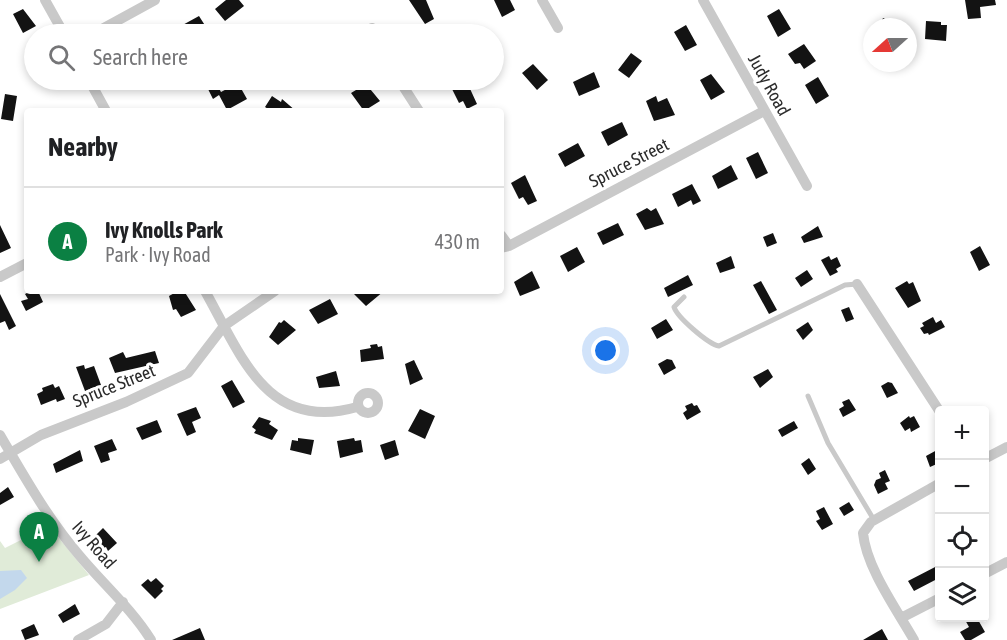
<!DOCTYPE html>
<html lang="en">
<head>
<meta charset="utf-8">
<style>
  body { margin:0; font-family:"Asap Condensed",sans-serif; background:#f2f2f2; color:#202124 }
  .controls { position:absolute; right:18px; bottom:18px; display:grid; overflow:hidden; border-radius:6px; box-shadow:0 3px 9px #0003 }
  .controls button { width:54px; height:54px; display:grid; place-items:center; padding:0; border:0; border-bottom:2px solid #e0e0e0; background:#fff; color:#202124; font:30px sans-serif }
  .compass { position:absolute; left:863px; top:18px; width:54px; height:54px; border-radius:50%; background:#fff; box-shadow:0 3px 9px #0003; rotate:249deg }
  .you { position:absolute; left:606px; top:351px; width:21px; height:21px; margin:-15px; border:4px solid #fff; border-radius:50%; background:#1a73e8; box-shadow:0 0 0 9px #1a73e833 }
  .badge { display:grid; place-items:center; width:39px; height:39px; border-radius:50%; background:#0b8043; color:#fff; font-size:20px; font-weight:700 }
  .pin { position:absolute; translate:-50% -50px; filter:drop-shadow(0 2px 3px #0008) }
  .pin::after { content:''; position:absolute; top:32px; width:21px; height:18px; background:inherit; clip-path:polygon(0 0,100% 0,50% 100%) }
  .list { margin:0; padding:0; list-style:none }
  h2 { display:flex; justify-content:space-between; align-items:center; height:78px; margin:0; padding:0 24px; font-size:26px }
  h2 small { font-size:20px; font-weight:400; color:#757577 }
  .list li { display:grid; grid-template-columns:39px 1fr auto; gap:18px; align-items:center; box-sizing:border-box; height:108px; padding:0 24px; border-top:2px solid #e0e0e0 }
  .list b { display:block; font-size:22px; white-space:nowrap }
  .list p { margin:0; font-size:20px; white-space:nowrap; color:#757577 }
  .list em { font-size:20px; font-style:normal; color:#757577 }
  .icon { flex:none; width:33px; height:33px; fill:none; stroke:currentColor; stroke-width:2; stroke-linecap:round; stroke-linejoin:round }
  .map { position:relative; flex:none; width:1007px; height:640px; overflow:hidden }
  .search { position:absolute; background:#fff; box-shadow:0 3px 9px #0003; left:24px; top:24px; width:480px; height:66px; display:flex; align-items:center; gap:15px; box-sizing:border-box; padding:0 21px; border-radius:33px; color:#757577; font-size:22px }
  .panel { position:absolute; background:#fff; box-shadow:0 3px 9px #0003; left:24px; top:108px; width:480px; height:186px; border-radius:6px }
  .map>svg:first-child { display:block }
  .green { fill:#e0ebd8 }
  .water { fill:#c3d8ec }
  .building { fill:#131313 }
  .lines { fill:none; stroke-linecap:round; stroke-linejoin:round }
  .lane { stroke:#c9c9c9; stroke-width:5 }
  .street { stroke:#c9c9c9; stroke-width:10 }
  .labels { text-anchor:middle; stroke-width:6; stroke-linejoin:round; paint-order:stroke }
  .street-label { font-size:18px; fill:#2c2c2c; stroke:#fff }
</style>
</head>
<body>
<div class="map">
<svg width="1007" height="640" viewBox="0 0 1007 640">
  <rect width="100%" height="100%" fill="#fff"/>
  <path class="green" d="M49,526L89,575L0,609V541L5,548Z"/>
  <path class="water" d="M21,570L27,578L15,590L0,599V571Z"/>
  <path class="building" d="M226,0H239L244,6L225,21L215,9Z
    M409,0H426L434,19L425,24Z
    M494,0H510L515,10L502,17Z
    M965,0H995L996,5L980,7L981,18L968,19Z
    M23,9L36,26L23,33L13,14Z
    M779,9L791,29L778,37L767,16Z
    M199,16L206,27L201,29L203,32L184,34L179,27Z
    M883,18L904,27H879Z
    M926,21L941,22V25H947L946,41L925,39Z
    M686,25L697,45L685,51L674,32Z
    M804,44L816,61L804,69L800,63L795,64L788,54Z
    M631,53L642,61L629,78L618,70Z
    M533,64L548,80L537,90L522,73Z
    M594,72L600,87L579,96L573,82Z
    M711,74L725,92L711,100L700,80Z
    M818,77L829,96L816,104L805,85Z
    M466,80L477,104L467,109L463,101L459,103L451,87Z
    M216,83L221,92L238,83L247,99L227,110L219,95L213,99L207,87Z
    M366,84L380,101L364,111L351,93Z
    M5,94L17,96L13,121L1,119Z
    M272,96L281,102L282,99L296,111H271L265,107Z
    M656,96L658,102L667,98L675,115L654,121L646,101Z
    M622,122L628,135L608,146L601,132Z
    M578,143L585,156L565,167L558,154Z
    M758,152L768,173L756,179L746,158Z
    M731,165L738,179L718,189L712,176Z
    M525,175L537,201L528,205L523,197L519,199L511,183Z
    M692,184L701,201L693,205L691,200L678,207L672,194Z
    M647,208L651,211L656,208L664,224L645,230L636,214Z
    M618,223L624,235L603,245L597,233Z
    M0,225L11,248L0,253Z
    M818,226L823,237L804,243L801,237Z
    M773,233L777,243L767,247L763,237Z
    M980,246L990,265L979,271L970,252Z
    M577,247L585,262L568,272L560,256Z
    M731,256L735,268L720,273L716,263Z
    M829,256L831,260L837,257L841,266L836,269L838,272L830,276L821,260Z
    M807,270L813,279L801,287L795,278Z
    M532,271L540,288L520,296L514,282Z
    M688,275L693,285L668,297L664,288Z
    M761,281L777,310L769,314L753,285Z
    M907,281L909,284L913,282L921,301L908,308L895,288Z
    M31,291H38L43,302L26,311L21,301L28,299L25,294Z
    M178,291H184L196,310L181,317L176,309L173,310L169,296Z
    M358,291H384L366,306L354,294Z
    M0,294L16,326L9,330L5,321L0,323Z
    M330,299L338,314L318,324L309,310Z
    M849,307L854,319L846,322L841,310Z
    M933,317L936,323L941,320L945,327L929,335L928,333L924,334L920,328L924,326L922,323Z
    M666,319L673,330L657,339L651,328Z
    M284,320L296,330L278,345L269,337L279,322L281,323Z
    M808,322L813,330L803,340L796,330Z
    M377,344L378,347L382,346L384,359L361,362L360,350L371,348L370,345Z
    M155,351L159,363L115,373L109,358L123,352L126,358Z
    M667,359L672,360L676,368L664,375L658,364Z
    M414,360L423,379L410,385L405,364Z
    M84,365L85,369L94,366L101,385L85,391L76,367Z
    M768,369L773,377L760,388L753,377Z
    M336,371L340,386L319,388L316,377Z
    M232,380L245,402L233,408L221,386Z
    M888,382L892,383L898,393L887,398L881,386Z
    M53,384L55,388L59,386L65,399L57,402L56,399L41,405L37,394L43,391L42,388Z
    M849,399L856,410L843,417L839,409L844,406L842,402Z
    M692,403L694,406L697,405L701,412L687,420L683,413L687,410L685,406Z
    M196,407L201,418L192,422L196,432L187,436L177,414Z
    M420,409L435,416L425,439L408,431Z
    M909,416L910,418L914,416L920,427L911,432L910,428L905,431L900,423Z
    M259,417L271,421L269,424L278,430L272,440L254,433L256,430L252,427Z
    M157,420L162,432L142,440L136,428Z
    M794,421L798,428L782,437L778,430Z
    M298,438L314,440L311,455L290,450L292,440L298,441Z
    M354,438L355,441L361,440L363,452L340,458L337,441Z
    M112,439L117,450L108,453L110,460L101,463L94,446Z
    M395,440L399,455L385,460L380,445Z
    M80,450L83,461L56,473L53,464Z
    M937,450L939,463L930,467L926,456Z
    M809,458L816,469L808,475L801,464Z
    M885,470L890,481L885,483L888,489L878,494L874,485L876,480L881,478L879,473Z
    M8,487L14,497L0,505V493Z
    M849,502L854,510L844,516L839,508Z
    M824,507L833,524L822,530L816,521L820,519L816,511Z
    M103,528L117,543L108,551L106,547L101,549L95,542L98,539L95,536Z
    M939,565V578L914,591L908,581Z
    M156,578L164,586L161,589L163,591L155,599L141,585L148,579L151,582Z
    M75,604L80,614L63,623L58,615Z
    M964,618H977L985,632L971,640H965L960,632L969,627Z
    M34,624L39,635L25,640L21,630Z
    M200,628L205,640H172Z
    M882,629L888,640H863Z"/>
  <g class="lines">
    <path class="lane" d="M684,297L674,307C677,317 708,344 719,346L845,285L857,284
      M808,396L828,443L874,520"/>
    <path class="street" d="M45,0L64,34
      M542,0L558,28
      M703,0L807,186
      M372,28L376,34
      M93,34L155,0
      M89,80L106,111
      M399,80L419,111
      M501,235L509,246
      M501,248L509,246L764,111
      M0,277L27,263
      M857,284L940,412
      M205,291C241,355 267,433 357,407
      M358 403a10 10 0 1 1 20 0a10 10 0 1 1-20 0Z
      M0,435C24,476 48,519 79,555C103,584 131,608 151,640
      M0,459L41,435L126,402L188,373L224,326L275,291
      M984,459L1007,447
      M984,574L1007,562
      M901,618L940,598
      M78,640L106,624L123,602
      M914,640C897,610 866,567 863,533L871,522L940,483"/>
  </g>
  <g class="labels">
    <g class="street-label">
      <text transform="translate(769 85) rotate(61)" y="6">Judy Road</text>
      <text transform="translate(629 163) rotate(-27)" y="6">Spruce Street</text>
      <text transform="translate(114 386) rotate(-22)" y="6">Spruce Street</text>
      <text transform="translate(94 545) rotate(49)" y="6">Ivy Road</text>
    </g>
  </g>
</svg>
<div class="controls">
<button>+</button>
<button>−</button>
<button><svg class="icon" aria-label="locate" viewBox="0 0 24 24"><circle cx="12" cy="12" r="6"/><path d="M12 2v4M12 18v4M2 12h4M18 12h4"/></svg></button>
<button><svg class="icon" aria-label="layers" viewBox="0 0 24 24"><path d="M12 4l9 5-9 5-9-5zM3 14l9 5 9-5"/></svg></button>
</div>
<svg class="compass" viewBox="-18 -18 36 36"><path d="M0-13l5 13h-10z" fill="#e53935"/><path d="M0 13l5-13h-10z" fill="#757577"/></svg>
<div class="you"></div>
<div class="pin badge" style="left:39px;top:562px">A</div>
<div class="search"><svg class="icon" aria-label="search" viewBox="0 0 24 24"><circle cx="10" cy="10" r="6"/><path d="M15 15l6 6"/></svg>Search here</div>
<section class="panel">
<h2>Nearby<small></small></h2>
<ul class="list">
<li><span class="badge">A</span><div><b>Ivy Knolls Park</b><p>Park · Ivy Road</p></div><em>430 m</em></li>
</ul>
</section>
</div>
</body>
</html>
